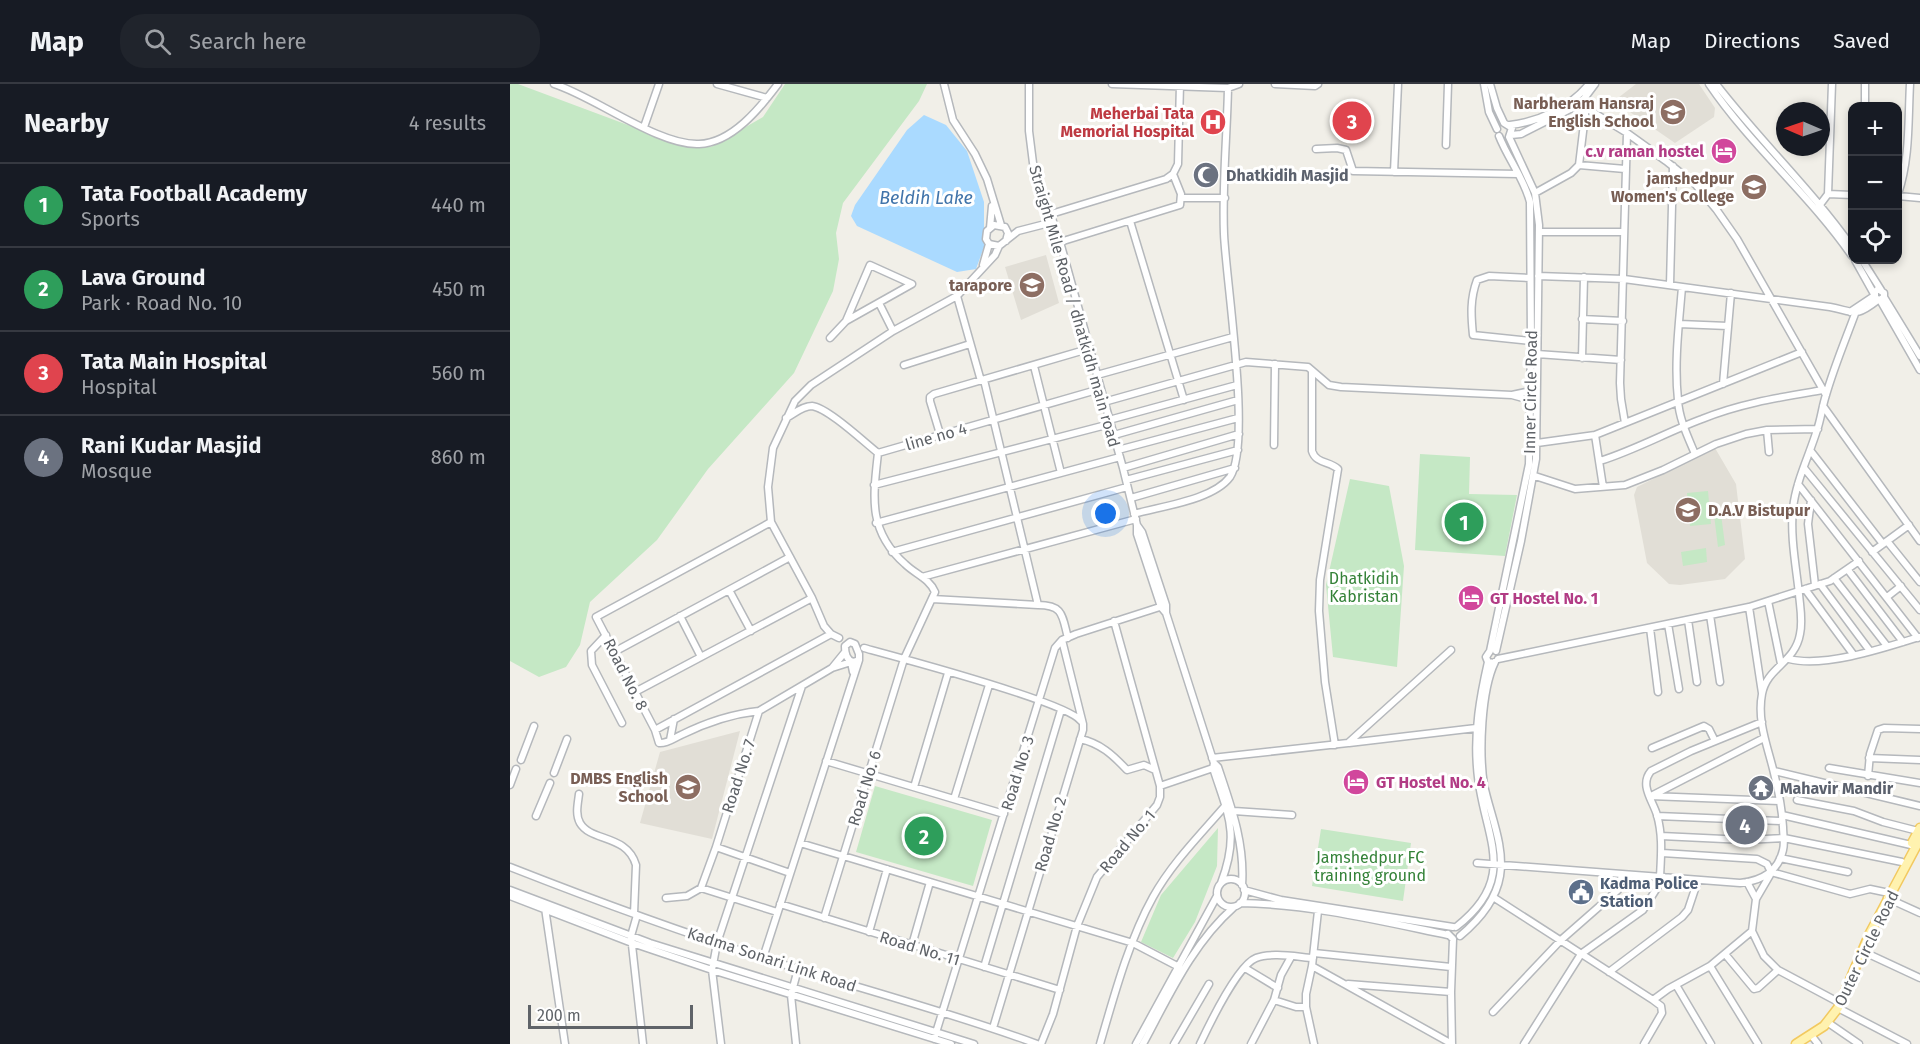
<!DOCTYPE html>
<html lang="en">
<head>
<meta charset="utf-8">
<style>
  body { margin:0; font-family:"Fira Sans",sans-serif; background:#20242c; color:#f1f3f6 }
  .controls { position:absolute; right:18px; top:18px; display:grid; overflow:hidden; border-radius:12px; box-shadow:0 3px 9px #0003 }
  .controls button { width:54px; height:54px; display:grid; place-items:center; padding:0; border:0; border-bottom:2px solid #363941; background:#171b24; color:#f1f3f6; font:30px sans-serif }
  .compass { position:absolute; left:1266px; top:18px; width:54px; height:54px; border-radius:50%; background:#171b24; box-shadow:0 3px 9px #0003; rotate:272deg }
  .scale { position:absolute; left:18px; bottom:15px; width:165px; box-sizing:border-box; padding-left:6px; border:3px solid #5f6368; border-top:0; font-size:16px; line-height:21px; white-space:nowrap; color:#5f6368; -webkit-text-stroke:4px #fff; paint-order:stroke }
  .you { position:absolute; left:596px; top:430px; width:21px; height:21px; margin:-15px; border:4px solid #fff; border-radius:50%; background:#1a73e8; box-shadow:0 0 0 9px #1a73e833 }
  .badge { display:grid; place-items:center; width:39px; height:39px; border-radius:50%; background:#ea4335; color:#fff; font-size:20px; font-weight:700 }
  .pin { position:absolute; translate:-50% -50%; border:3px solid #fff; box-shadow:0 2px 6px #0006 }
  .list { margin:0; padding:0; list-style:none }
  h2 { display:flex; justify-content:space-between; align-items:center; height:78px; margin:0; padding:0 24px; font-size:26px }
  h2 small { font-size:20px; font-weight:400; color:#9ea1a6 }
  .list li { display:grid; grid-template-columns:39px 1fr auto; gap:18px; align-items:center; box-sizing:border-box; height:84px; padding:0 24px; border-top:2px solid #363941 }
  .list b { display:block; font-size:22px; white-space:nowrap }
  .list p { margin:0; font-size:20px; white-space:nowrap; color:#9ea1a6 }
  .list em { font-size:20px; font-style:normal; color:#9ea1a6 }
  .icon { flex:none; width:33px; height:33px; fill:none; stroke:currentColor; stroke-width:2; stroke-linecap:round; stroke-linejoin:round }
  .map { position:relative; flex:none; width:1410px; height:960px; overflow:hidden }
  header { display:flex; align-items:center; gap:36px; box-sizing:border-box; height:84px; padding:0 30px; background:#171b24; border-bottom:2px solid #363941 }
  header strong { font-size:28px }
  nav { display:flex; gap:33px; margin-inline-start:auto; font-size:21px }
  .search { width:420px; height:54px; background:#20242c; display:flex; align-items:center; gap:15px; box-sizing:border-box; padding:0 21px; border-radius:24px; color:#9ea1a6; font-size:22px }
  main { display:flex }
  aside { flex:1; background:#171b24 }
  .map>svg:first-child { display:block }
  .education { fill:#e1ded6 }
  .green { fill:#c5e8c5 }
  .water { fill:#aadaff }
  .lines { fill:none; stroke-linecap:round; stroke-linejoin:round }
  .minor-casing { stroke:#b5b8bc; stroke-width:9 }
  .major-casing { stroke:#f2c960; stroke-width:11 }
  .minor { stroke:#fff; stroke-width:6 }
  .major { stroke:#fff2af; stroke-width:8 }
  .labels { text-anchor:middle; stroke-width:6; stroke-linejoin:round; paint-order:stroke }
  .education-label { font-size:16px; font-weight:bold; fill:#785e54; stroke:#fff; text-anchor:end }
  .health-label { font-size:16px; font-weight:bold; fill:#be3a42; stroke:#fff; text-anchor:end }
  .hotel-label { font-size:16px; font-weight:bold; fill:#b23c85; stroke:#fff; text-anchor:start }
  .worship-label { font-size:16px; font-weight:bold; fill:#5b616d; stroke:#fff; text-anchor:start }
  .street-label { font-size:16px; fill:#5f6368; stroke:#fff }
  .park-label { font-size:16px; fill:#348238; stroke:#fff }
  .service-label { font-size:16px; font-weight:bold; fill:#4e5e75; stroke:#fff; text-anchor:start }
  .water-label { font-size:18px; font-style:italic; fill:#4174aa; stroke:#fff }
</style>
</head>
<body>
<header>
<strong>Map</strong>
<div class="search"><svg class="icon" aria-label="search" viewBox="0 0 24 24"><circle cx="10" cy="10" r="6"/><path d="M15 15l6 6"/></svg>Search here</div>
<nav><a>Map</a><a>Directions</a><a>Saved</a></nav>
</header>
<main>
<aside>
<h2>Nearby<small>4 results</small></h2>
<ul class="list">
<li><span class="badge" style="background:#2e9e5b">1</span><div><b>Tata Football Academy</b><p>Sports</p></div><em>440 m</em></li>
<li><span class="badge" style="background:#2e9e5b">2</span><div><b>Lava Ground</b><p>Park · Road No. 10</p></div><em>450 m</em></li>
<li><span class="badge" style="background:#e0444e">3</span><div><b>Tata Main Hospital</b><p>Hospital</p></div><em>560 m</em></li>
<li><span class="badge" style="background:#6b7280">4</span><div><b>Rani Kudar Masjid</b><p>Mosque</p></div><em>860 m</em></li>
</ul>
</aside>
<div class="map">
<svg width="1410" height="960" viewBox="0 0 1410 960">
  <rect width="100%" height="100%" fill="#f1efe8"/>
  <path class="education" d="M1126,0H1189L1205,24L1204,33L1165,59L1104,17Z
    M536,171L549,219L511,236L495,183Z
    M1205,364L1226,400L1235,475L1215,495L1170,501L1159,500L1137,479L1124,411L1127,403Z
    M230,647L202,755L130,739L150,668Z"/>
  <path class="green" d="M0,0H8L158,56L201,63L253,33L275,0H417L409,17L333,119L326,149L329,175L323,207L284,289L198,385L147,456L80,518L70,561L56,583L29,593L0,577Z
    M910,370L960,373L959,410L1007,411L995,472L905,466Z
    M840,395L879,402L894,482L887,583L823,573L816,501Z
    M1198,407L1201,440L1180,442L1177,409Z
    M1211,430L1215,461L1208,463L1204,431Z
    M1196,464L1197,478L1173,482L1171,468Z
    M365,702L482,736L463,802L346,768Z
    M708,744L707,782L685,838L663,874L631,858L651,811Z
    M811,745L901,759L893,817L802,802Z"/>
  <path class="water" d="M414,31L436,41L457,67L474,118V163L466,185L447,188L347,142L341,132L345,121L397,46Z"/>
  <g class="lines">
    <defs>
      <path id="minor" d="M44,0C85,13 149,62 189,60C222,59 250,24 268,0
        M207,0L257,14
        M434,0L443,36L465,70L477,95L491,141
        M519,0V47L523,79L550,158L613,384L627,441V450L651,523L656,529
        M602,0L718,4L729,0
        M765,0L805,2L808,0
        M974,0L979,28L987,45
        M980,0L987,24L994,39L1002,44L999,53L1025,109L1029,141L1026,375L1011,457L986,567
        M1199,0C1241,62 1300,111 1342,172
        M1206,0C1249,56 1301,105 1342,163
        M1063,16L1117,49L1156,77L1186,101L1206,125L1227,155L1316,311
        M1355,22V0
        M1000,41C1028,38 1061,23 1079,0
        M134,43L149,0
        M1001,51L1011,50L1070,20L1085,0
        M936,61L938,0
        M806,65L827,64L836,66L843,87L1008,90
        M1069,81L1115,85
        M884,88L888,0
        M1025,109L1061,89L1069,81L1076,23
        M1318,110L1342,111
        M1388,110C1400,75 1398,37 1400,0
        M1388,112L1410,114
        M672,114H715
        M1309,122L1318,110L1322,0
        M541,130L656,95L663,90L668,80L670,0
        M620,137L674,316
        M480,144L482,122
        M1029,148H1114
        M496,157L498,149L495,143L484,141L477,147L476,155L479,160L489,162L508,147L543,138
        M550,158L670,121L671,110L663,90
        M1345,176L1364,210
        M1352,176L1371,206
        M473,181L479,160
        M1028,192L1114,195L1320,223C1346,228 1345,234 1368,216
        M1020,194L979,192L967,196C960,215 961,231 963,251L1021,257
        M1160,201L1163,82
        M1172,203C1169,240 1164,279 1168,316C1169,335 1178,353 1185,370
        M447,212L471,297
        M1374,213L1410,272
        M1370,216L1374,213V209L1368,205L1365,208V214L1370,216L1410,286
        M369,219L383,247
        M1340,228L1364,212
        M1072,235L1113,237
        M1169,240L1218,242
        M320,254L336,237L402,200L360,181L336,237
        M1027,270L1111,276
        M1072,274L1074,193
        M394,281L460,260
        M524,282L551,389
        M802,287V367C806,380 820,377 828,385L810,496L809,527L815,598L825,661
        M587,291L723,253
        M1213,300L1221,209
        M1002,311L1025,306
        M594,318L736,278L798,283L819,301L831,303L1002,311L1024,317
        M1313,322L1410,457
        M276,334C284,330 292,322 302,322C318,324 354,358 368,369L590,305
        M599,336L727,301
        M1115,339L1111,315L1110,299L1117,49
        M1257,346L1259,368
        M430,350L420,317V313L424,310L578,265
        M604,351L728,316
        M1085,351L1093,403
        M1027,359L1085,351L1292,268
        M764,361L765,280
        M608,366L728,334
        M1300,366L1373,460
        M1090,377C1125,366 1157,348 1192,335C1231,319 1272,313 1313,306
        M613,384L729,350
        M1294,384L1410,526
        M1025,392L1065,405L1115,401L1153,386L1206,360L1236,350L1257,346L1308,345
        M616,396L728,366
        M1288,400L1408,554
        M364,401L600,340
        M621,414L725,384
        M1301,416L1298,440L1305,501
        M624,430C652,422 703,416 720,393C742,360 716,197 714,150C712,102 717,52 718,4
        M261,438L86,533L145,646L321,550
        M366,439L610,373
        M627,441L632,448L656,521V529L704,679L703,684C718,731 730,749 711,799
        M1377,457L1410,498
        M382,468L617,403
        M1362,468L1399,441
        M1338,486L1393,558
        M412,493L626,435
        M1324,494L1377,562
        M1310,500L1360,567
        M1295,505L1343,570
        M219,506L241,547
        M1377,513L1391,502
        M422,515L528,521L474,296
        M1258,517L1271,580
        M528,521C554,521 552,532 558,554
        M1239,523L1252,609
        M1200,531L1210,598
        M170,532L191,573
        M1178,536L1187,598
        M1158,540L1169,605
        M1140,544L1148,608
        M96,551L81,567L82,581L112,639
        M329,554L321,550L314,542L302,514L261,438L258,403L263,364L285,317L301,301L383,247L447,212L485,171L489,162
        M340,558L345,560L349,570V576L343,578C336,576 335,569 335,562Z
        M354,564C387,573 557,618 571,637
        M104,568L280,473
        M335,568L322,584L341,578L343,588
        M988,575L1239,523L1320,497L1349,477
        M1279,575C1314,584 1374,564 1409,553
        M984,579L978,578L976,573L980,567L1019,380L1021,257L1020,118C1014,94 998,75 989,52
        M125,608L302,514
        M145,646L149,659C157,660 164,654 171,651C195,639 222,630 249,627
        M570,655C590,659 603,671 617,686L634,681L645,686
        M160,656L164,635
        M839,659L966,644
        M1142,664L1194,642L1199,645L1205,657
        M702,674L838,659L941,566
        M1359,674L1410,676
        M11,676L24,642
        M316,677L494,730
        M704,679L708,683C721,722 735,759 732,801
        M1319,684L1410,699
        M1264,687L1410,722
        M44,689L57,655
        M1358,692L1360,670L1368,646L1374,644L1410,645
        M0,701L6,685
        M650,702L706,683
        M404,703L438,589
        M69,710C68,719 65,730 70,739C81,758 117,750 126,781L124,830
        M1143,711L1254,654
        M1140,712L1269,717
        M444,715L479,601
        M1287,716L1344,727L1373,738L1408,747
        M724,727L782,731
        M1272,731L1401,761
        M26,732L40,699
        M1147,732L1272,737
        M1151,752L1235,756L1274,754L1392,778
        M290,759L623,859L669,883
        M1152,769L1247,775L1257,780L1261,788L1340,810L1360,805L1379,809
        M1270,774L1338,788
        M967,779L1230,799C1251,797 1268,788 1273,766C1275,759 1273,751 1273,743C1272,724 1268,704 1263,685C1257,661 1247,636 1252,610C1257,583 1285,579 1290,550C1293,536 1290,523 1289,510C1286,482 1280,452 1283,424C1286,397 1299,372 1307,346C1311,335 1312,323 1316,311C1324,283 1335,257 1345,230
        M0,783C84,816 168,847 253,874C344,903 437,927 527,960
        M280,789L206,763L249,627L322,584
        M1150,793C1151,772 1153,752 1147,731C1143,717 1129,701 1141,687L1181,667L1252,638
        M707 809a14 14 0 1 1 28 0a14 14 0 1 1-28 0Z
        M1237,798L1246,815L1242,847L1254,872L1268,886L1330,919
        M191,804L267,828
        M0,806L140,859L464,960
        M734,806L771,816L943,843
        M0,812L122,859L202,886L441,960
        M983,813L1143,916L1158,905L1200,882L1242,847
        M156,814L177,812L191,804L206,763
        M1377,814L1410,829
        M1246,815L1260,791
        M730,819C800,820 870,837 938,851
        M270,820L550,906
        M35,824L55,960
        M127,831L121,852L133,960
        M314,834L394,575L425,508C419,494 405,490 395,480C358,447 363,414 368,369
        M946,843C1013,791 971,750 967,683C964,647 970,613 978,578
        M359,848L377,785
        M938,850L943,855L941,908L942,960
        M950,852C968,837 986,816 990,792C995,762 980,730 974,701C969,669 971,607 985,578
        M402,861L420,798
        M1352,867L1410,894
        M804,869L941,883
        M1215,870L1244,905L1248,904L1268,886
        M253,874L349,576
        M802,882L942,960
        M1200,882L1248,960
        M474,883L551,626
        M735,884L768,904
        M1099,888L1172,833L1178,826L1188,796
        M838,900L941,908
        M1166,901L1201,960
        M764,916L786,923H796
        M1328,924L1397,960
        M983,928L1051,856L1108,806L1112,791
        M1317,938L1349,960
        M483,944L573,646V640L552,556
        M1301,951L1308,960
        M424,955L545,564L552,556L566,550L656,521
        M211,960L202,886L207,859L292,602
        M286,960L281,911L288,885
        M531,960L543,930L567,842L587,793L647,721L650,713V702L604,537
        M590,960C604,912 619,856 643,813C662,779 690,751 715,722
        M626,960L707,812
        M633,960C659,912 682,860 724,823
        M664,960L699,900
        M690,960C699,941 728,881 746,874C760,868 788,873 803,874
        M741,960L764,916L771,891L781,873
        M804,960L796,923V910L802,882L808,827
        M1014,960L1071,870L1133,826L1154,793
        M1134,960L1152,929L1151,922L1143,916"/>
      <path id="major" d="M1402,759L1410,744
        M1286,960L1314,942L1328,924L1360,849L1410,755"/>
    </defs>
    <use href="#minor" class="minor-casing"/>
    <use href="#major" class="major-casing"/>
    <use href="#minor" class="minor"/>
    <use href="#major" class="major"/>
  </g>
  <defs>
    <symbol id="school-disc" viewBox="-11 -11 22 22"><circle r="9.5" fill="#8d6e63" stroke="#fff"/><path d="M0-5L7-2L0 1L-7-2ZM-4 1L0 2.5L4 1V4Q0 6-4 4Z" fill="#fff"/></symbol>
    <symbol id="hospital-disc" viewBox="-11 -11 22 22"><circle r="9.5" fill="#e0444e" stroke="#fff"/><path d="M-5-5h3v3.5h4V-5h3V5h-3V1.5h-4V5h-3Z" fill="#fff"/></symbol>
    <symbol id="hotel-disc" viewBox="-11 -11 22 22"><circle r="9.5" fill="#d1479c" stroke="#fff"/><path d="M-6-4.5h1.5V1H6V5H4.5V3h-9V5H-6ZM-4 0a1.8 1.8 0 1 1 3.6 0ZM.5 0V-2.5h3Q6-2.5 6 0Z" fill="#fff"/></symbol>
    <symbol id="mosque-disc" viewBox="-11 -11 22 22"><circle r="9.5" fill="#6b7280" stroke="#fff"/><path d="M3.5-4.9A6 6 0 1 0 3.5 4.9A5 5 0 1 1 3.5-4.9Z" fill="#fff"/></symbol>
    <symbol id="university-disc" viewBox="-11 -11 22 22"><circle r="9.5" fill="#8d6e63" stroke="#fff"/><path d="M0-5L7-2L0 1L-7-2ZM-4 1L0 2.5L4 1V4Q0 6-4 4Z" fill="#fff"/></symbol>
    <symbol id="temple-disc" viewBox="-11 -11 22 22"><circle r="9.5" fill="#6b7280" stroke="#fff"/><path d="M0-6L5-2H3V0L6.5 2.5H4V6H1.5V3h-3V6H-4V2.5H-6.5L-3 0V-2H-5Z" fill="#fff"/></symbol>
    <symbol id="civic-disc" viewBox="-11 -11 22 22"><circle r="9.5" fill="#5c6f8a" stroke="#fff"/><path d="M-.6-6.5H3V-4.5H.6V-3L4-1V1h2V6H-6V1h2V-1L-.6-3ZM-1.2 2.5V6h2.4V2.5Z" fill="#fff"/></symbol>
  </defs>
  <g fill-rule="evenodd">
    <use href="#school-disc" x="1148" y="13" width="30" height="30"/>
    <use href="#hospital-disc" x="688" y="23" width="30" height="30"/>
    <use href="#hotel-disc" x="1199" y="52" width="30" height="30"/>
    <use href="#mosque-disc" x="681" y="76" width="30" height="30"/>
    <use href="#university-disc" x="1229" y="88" width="30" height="30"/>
    <use href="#school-disc" x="507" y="186" width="30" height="30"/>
    <use href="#school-disc" x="1163" y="411" width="30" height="30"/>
    <use href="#hotel-disc" x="946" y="499" width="30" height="30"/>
    <use href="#hotel-disc" x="831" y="683" width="30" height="30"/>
    <use href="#school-disc" x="163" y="688" width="30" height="30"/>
    <use href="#temple-disc" x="1236" y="689" width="30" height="30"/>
    <use href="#civic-disc" x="1056" y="793" width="30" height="30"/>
  </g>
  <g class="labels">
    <g class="education-label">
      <text x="1144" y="25">Narbheram Hansraj<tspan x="1144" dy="18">English School</tspan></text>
      <text x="1224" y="100">jamshedpur<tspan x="1224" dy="18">Women's College</tspan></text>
      <text x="502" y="207">tarapore</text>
      <text x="1198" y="432" text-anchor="start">D.A.V Bistupur</text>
      <text x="158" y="700">DMBS English<tspan x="158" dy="18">School</tspan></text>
    </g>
    <g class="health-label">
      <text x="684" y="35">Meherbai Tata<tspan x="684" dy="18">Memorial Hospital</tspan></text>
    </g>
    <g class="hotel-label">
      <text x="1194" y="73" text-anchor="end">c.v raman hostel</text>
      <text x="980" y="520">GT Hostel No. 1</text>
      <text x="866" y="704">GT Hostel No. 4</text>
    </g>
    <g class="worship-label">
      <text x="716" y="97">Dhatkidih Masjid</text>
      <text x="1270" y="710">Mahavir Mandir</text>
    </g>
    <g class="street-label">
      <text transform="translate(565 222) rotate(74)" y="6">Straight Mile Road / dhatkidh main road</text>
      <text transform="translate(1020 308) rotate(-89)" y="6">Inner Circle Road</text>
      <text transform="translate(426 352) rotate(-16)" y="6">line no 4</text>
      <text transform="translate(116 590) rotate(63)" y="6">Road No. 8</text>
      <text transform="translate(507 689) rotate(-73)" y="6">Road No. 3</text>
      <text transform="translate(228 692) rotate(-72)" y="6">Road No. 7</text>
      <text transform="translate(354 704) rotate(-73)" y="6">Road No. 6</text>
      <text transform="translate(540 750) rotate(-74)" y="6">Road No. 2</text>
      <text transform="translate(617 757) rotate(-50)" y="6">Road No. 1</text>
      <text transform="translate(410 864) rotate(17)" y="6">Road No. 11</text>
      <text transform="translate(1356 864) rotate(-64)" y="6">Outer Circle Road</text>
      <text transform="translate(262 875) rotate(18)" y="6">Kadma Sonari Link Road</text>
    </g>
    <g class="park-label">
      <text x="854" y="500">Dhatkidih<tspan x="854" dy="18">Kabristan</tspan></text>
      <text x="860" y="779">Jamshedpur FC<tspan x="860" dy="18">training ground</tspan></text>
    </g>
    <g class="service-label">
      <text x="1090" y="805">Kadma Police<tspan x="1090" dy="18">Station</tspan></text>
    </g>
    <g class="water-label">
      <text x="416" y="120">Beldih Lake</text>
    </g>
  </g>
</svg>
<div class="controls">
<button>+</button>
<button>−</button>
<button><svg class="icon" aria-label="locate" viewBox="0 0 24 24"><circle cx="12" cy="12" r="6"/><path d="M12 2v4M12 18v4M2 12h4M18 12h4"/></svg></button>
</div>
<svg class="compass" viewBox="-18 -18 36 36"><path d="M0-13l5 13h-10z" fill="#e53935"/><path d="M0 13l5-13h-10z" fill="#9ea1a6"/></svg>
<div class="scale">200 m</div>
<div class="you"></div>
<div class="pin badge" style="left:954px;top:438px;background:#2e9e5b">1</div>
<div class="pin badge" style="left:414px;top:752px;background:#2e9e5b">2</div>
<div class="pin badge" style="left:842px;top:37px;background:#e0444e">3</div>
<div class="pin badge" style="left:1235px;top:741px;background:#6b7280">4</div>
</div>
</main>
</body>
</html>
